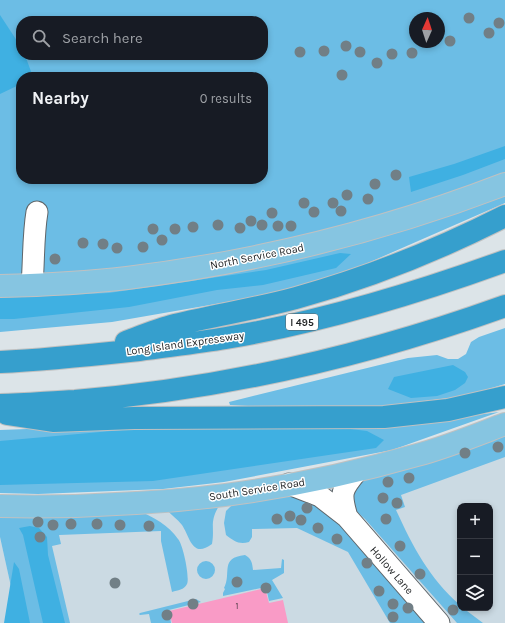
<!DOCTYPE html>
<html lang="en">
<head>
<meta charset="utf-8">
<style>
  body { margin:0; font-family:Karla,sans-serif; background:#242831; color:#f1f3f6 }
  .controls { position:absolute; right:12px; bottom:12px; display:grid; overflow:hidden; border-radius:8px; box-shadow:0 2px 6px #0003 }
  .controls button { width:36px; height:36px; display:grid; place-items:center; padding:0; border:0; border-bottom:1px solid #363941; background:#171b24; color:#f1f3f6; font:20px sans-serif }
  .compass { position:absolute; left:409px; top:12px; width:36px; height:36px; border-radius:50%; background:#171b24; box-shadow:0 2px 6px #0003; rotate:3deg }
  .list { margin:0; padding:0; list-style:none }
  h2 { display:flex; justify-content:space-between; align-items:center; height:52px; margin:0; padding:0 16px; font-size:17px }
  h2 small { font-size:13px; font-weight:400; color:#9ea1a6 }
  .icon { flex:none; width:22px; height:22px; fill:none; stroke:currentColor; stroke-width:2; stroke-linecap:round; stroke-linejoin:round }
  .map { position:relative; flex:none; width:505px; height:623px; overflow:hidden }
  .search { position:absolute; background:#171b24; box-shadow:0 2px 6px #0003; left:16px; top:16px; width:252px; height:44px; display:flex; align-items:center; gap:10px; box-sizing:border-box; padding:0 14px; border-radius:16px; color:#9ea1a6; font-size:15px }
  .panel { position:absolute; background:#171b24; box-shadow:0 2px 6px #0003; left:16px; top:72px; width:252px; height:112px; border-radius:16px }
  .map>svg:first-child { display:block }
  .built { fill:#cbdae3; fill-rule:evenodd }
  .green { fill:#6cbde5; fill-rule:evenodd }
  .forest { fill:#3fb0e2 }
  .building { fill:#f99bc6 }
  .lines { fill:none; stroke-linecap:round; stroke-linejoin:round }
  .minor-casing { stroke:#5f666a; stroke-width:23 }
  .major-casing { stroke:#c0c1c1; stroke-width:24 }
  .highway-casing { stroke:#c0c1c1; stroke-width:24 }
  .minor { stroke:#fff; stroke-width:21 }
  .major { stroke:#86c5e1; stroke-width:22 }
  .highway { stroke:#369fcd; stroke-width:22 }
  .tree { fill:#717f86 }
  .labels { text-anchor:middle; stroke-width:3; stroke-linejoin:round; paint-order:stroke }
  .number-label { font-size:9px; fill:#543f4b }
  .shield { fill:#fff; stroke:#616364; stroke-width:1 }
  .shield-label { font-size:10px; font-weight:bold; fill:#1d2022 }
  .street-label { font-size:11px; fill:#1d2022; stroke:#fff }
</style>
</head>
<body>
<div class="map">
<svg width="505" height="623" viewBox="0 0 505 623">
  <rect width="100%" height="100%" fill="#dce4e8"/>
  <path class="built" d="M505,428V623H50L20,512L212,502ZM460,506H490V608H460Z
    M0,537L19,623H0Z"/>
  <path class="green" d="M0,0H505V184L325,242L0,286ZM415,18H439V42H415ZM21,21H263V55H21ZM21,77H263V179H21Z
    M505,193V203L313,287L112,322L0,332V293L119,288Z
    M505,328V384L465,396L377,407L301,409L230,405L229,402L408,358L437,355L448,359H458L466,354L471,342L479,337Z
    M499,412L392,450L224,482L163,489L38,494L0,493V430L82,427L407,424Z
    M505,436V457L401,495L405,507L396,510C413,547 429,578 460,605V608H463L483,623H457L365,519L354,509L353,486L363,480L491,441Z
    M291,493L322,506L354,535L427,623H390L348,552L297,528L252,529V537L249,542C239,545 234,541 226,535L224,523L226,511L234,503Z
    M219,506C209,522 215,528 212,544C192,559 190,537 182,525C177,519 172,515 166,510Z
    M138,511C153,516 169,526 178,539C183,544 190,578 187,584C184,590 178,590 172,592L161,541V531L59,535L61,544L52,546L70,623H19L0,537V512Z
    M245,555C252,559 252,563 253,570L281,568L282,559L284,560V573L272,580L283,598L269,601L266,587L223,596V593L225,589L224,588C232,573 219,558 245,555Z
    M197 570a9 9 0 1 1 18 0a9 9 0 1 1-18 0Z
    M196,599L201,602L169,610L171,623H151L149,614L140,615L139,614L140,613Z"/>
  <path class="forest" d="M0,15L21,47V55H25L33,77H21V84L0,94Z
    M505,146V159L463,175L411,192L409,177L454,164Z
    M340,253L351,254L336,268L263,285L217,290L129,307L14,319H0V298L109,293L266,270Z
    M453,365L465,372L468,377L465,383L455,390L437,396L411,398L388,389L394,377Z
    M248,427H334L367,431L384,440L376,448L153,481L0,485V441L134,429Z
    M30,526L39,528L47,537L48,555L65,623H43L23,535L19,528Z
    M14,562L19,569L30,623H4Z"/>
  <path class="building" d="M265,588L269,603L283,600L288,623H172L169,611Z"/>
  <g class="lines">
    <defs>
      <path id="minor" d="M32,285C34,260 33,236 37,212
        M289,484L320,496L347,517L439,623
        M347,517C340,493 341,490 357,471"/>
      <path id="major" d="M0,286C42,285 85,283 127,278C257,262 383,231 505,184
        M0,506C45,507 91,506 136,503C231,498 326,481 417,455C447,447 476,435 505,424"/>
      <path id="highway" d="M126,342C142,336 159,329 175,325C215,315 256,309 296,298C368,278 438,250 505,216
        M0,362C46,360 92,355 139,350C167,346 197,343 226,338C321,322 414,294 505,261
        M0,405C25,405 50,402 75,401C222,389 366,356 505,306
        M7,414L53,421L134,418L384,417L448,410L505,397"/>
    </defs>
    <use href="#minor" class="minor-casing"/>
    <use href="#major" class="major-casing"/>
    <use href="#highway" class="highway-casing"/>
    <use href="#minor" class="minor"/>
    <use href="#major" class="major"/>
    <use href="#highway" class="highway"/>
  </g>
  <g class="tree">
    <circle cx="469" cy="18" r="5.5"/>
    <circle cx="499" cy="23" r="5.5"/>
    <circle cx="489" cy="33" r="5.5"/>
    <circle cx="450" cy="41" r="5.5"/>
    <circle cx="346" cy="46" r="5.5"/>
    <circle cx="324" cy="51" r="5.5"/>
    <circle cx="300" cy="52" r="5.5"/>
    <circle cx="360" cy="52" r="5.5"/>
    <circle cx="412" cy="53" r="5.5"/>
    <circle cx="392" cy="54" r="5.5"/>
    <circle cx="377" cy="63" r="5.5"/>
    <circle cx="342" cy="75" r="5.5"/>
    <circle cx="396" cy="175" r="5.5"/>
    <circle cx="375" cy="184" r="5.5"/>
    <circle cx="347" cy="195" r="5.5"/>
    <circle cx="368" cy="199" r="5.5"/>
    <circle cx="304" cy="203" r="5.5"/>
    <circle cx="333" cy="203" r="5.5"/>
    <circle cx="341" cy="211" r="5.5"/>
    <circle cx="314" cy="212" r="5.5"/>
    <circle cx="272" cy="213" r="5.5"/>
    <circle cx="251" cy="221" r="5.5"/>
    <circle cx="218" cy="225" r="5.5"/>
    <circle cx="262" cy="225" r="5.5"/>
    <circle cx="278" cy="226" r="5.5"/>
    <circle cx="291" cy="226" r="5.5"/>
    <circle cx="193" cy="227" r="5.5"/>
    <circle cx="240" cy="228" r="5.5"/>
    <circle cx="153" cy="229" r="5.5"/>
    <circle cx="175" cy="229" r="5.5"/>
    <circle cx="162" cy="240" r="5.5"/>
    <circle cx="83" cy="243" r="5.5"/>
    <circle cx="103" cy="244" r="5.5"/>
    <circle cx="143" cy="247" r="5.5"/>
    <circle cx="117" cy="248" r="5.5"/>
    <circle cx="55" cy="259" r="5.5"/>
    <circle cx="498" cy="447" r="5.5"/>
    <circle cx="465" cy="453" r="5.5"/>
    <circle cx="409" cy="478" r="5.5"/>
    <circle cx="388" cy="482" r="5.5"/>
    <circle cx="383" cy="498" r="5.5"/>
    <circle cx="397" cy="503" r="5.5"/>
    <circle cx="307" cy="508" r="5.5"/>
    <circle cx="290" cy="516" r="5.5"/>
    <circle cx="277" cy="519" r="5.5"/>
    <circle cx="386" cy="519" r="5.5"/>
    <circle cx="301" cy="520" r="5.5"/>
    <circle cx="38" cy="522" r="5.5"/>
    <circle cx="71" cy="524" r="5.5"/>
    <circle cx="97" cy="524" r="5.5"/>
    <circle cx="53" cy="525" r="5.5"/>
    <circle cx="120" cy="525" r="5.5"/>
    <circle cx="149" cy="526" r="5.5"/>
    <circle cx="318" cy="528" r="5.5"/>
    <circle cx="40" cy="537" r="5.5"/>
    <circle cx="337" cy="539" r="5.5"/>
    <circle cx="400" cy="546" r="5.5"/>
    <circle cx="367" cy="563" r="5.5"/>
    <circle cx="420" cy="574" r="5.5"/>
    <circle cx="237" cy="582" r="5.5"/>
    <circle cx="115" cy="583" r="5.5"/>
    <circle cx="266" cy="588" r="5.5"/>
    <circle cx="379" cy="591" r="5.5"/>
    <circle cx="193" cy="604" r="5.5"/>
    <circle cx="393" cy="604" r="5.5"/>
    <circle cx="408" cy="608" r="5.5"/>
    <circle cx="453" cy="610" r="5.5"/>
    <circle cx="167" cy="615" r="5.5"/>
    <circle cx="393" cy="617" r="5.5"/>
  </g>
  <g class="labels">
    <g class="number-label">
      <text x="237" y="609">1</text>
    </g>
    <rect class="shield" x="286" y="314" width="32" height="16" rx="3"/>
    <g class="shield-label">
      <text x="302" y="326">I 495</text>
    </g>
    <g class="street-label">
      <text transform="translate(257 256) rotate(-11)" y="4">North Service Road</text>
      <text transform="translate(185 343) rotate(-8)" y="4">Long Island Expressway</text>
      <text transform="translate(257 489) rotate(-9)" y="4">South Service Road</text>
      <text transform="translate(392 570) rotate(49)" y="4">Hollow Lane</text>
    </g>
  </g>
</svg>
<div class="controls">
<button>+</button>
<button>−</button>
<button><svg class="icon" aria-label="layers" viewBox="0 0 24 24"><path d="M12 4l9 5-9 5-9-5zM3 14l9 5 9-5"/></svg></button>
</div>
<svg class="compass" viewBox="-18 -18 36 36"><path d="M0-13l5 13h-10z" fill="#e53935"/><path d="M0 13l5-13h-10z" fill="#9ea1a6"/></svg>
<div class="search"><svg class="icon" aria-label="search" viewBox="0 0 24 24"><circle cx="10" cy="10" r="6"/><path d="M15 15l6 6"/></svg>Search here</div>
<section class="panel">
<h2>Nearby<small>0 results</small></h2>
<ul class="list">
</ul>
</section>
</div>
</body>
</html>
